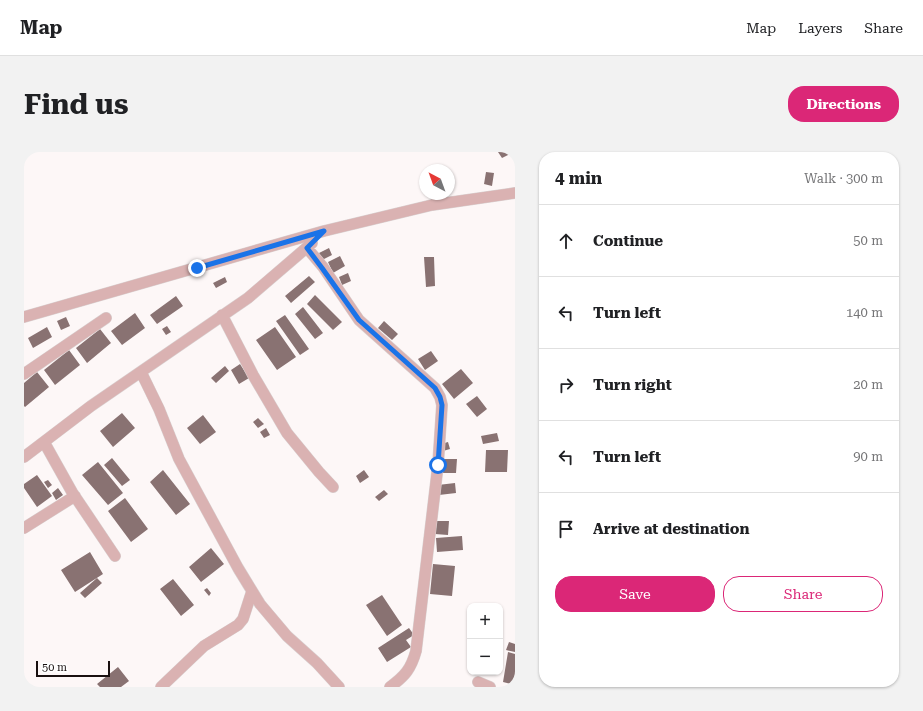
<!DOCTYPE html>
<html lang="en">
<head>
<meta charset="utf-8">
<style>
  body { margin:0; font-family:"Roboto Serif",serif; background:#f2f2f2; color:#202124 }
  .controls { position:absolute; right:12px; bottom:12px; display:grid; overflow:hidden; border-radius:8px; box-shadow:0 1px 3px #0004 }
  .controls button { width:36px; height:36px; display:grid; place-items:center; padding:0; border:0; border-bottom:1px solid #e0e0e0; background:#fff; color:#202124; font:20px sans-serif }
  .compass { position:absolute; left:395px; top:12px; width:36px; height:36px; border-radius:50%; background:#fff; box-shadow:0 1px 3px #0004; rotate:319deg }
  .scale { position:absolute; left:12px; bottom:10px; width:74px; box-sizing:border-box; padding-left:4px; border:2px solid #191010; border-top:0; font-size:11px; line-height:14px; white-space:nowrap; color:#191010; -webkit-text-stroke:3px #fff; paint-order:stroke }
  .stop { position:absolute; width:12px; height:12px; margin:-9px; border:3px solid #1a73e8; border-radius:50%; background:#fff }
  .stop.end { background:#1a73e8; border-color:#fff; box-shadow:0 1px 4px #0008 }
  .list { margin:0; padding:0; list-style:none }
  h2 { display:flex; justify-content:space-between; align-items:center; height:52px; margin:0; padding:0 16px; font-size:17px }
  h2 small { font-size:13px; font-weight:400; color:#757577 }
  .list li { display:grid; grid-template-columns:26px 1fr auto; gap:12px; align-items:center; box-sizing:border-box; height:72px; padding:0 16px; border-top:1px solid #e0e0e0 }
  .list b { display:block; font-size:15px; white-space:nowrap }
  .list em { font-size:13px; font-style:normal; color:#757577 }
  .actions { display:flex; gap:8px; padding:12px 16px }
  .actions a { flex:1; padding:9px 0; border:1px solid #db2777; border-radius:16px; text-align:center; font-size:14px; color:#db2777 }
  .actions .main { background:#db2777; color:#fff }
  .icon { flex:none; width:22px; height:22px; fill:none; stroke:currentColor; stroke-width:2; stroke-linecap:round; stroke-linejoin:round }
  .map { position:relative; flex:none; width:491px; height:535px; overflow:hidden; border-radius:16px }
  header { display:flex; align-items:center; gap:24px; box-sizing:border-box; height:56px; padding:0 20px; background:#fff; border-bottom:1px solid #e0e0e0 }
  header strong { font-size:19px }
  nav { display:flex; gap:22px; margin-inline-start:auto; font-size:14px }
  .intro { display:flex; align-items:center; justify-content:space-between; box-sizing:border-box; height:96px; padding:0 24px }
  h1 { margin:0; font-size:28px }
  .button { padding:10px 18px; border-radius:16px; background:#db2777; color:#fff; font-size:14px; font-weight:700 }
  main { display:flex; gap:24px; padding:0 24px }
  aside { flex:1; background:#fff; border-radius:16px; box-shadow:0 1px 3px #0004 }
  .map>svg:first-child { display:block }
  .building { fill:#897272 }
  .lines { fill:none; stroke-linecap:round; stroke-linejoin:round }
  .minor-casing { stroke:#d9d2d2; stroke-width:12 }
  .minor { stroke:#dab2b2; stroke-width:11 }
  .route { stroke:#1a73e8; stroke-width:5 }
</style>
</head>
<body>
<header>
<strong>Map</strong>
<nav><a>Map</a><a>Layers</a><a>Share</a></nav>
</header>
<div class="intro"><h1>Find us</h1><a class="button">Directions</a></div>
<main>
<div class="map">
<svg width="491" height="535" viewBox="0 0 491 535">
  <rect width="100%" height="100%" fill="#fdf7f7"/>
  <path class="building" d="M474,0H490L478,6Z
    M462,20L470,21L468,34L460,32Z
    M305,96L308,103L298,108L295,101Z
    M316,104L321,114L309,121L304,110Z
    M400,105H410L411,134L402,135Z
    M324,121L327,129L318,133L315,125Z
    M285,124L291,130L267,151L261,144Z
    M201,125L203,130L192,136L189,131Z
    M291,143L318,170L309,178L283,152Z
    M152,144L159,154L133,172L126,163Z
    M279,155L299,181L291,187L271,162Z
    M111,161L121,176L98,193L87,179Z
    M261,163L285,197L276,203L252,169Z
    M42,165L46,174L37,178L33,169Z
    M360,169L374,182L368,188L354,176Z
    M143,174L147,180L142,183L138,177Z
    M23,175L28,185L9,196L4,186Z
    M251,175L272,205L253,218L232,188Z
    M76,177L87,191L63,211L52,196Z
    M45,198L56,213L31,233L20,218Z
    M407,199L414,209L401,218L394,207Z
    M216,212L225,226L215,232L207,218Z
    M201,214L205,219L192,231L187,226Z
    M437,217L449,231L430,247L418,232Z
    M13,220L25,235L1,255L0,254V231Z
    M453,244L463,257L453,265L442,252Z
    M98,261L111,276L89,295L76,279Z
    M179,263L192,280L176,292L163,276Z
    M234,266L240,272L234,276L229,270Z
    M242,276L246,283L240,286L236,280Z
    M473,281L475,289L459,292L457,284Z
    M424,290L426,297L419,299L417,292Z
    M462,298H484L483,320H461Z
    M88,306L106,328L98,334L80,313Z
    M417,307H433L432,321H417Z
    M74,310L99,341L84,353L58,323Z
    M139,318L166,352L152,363L126,330Z
    M340,318L345,325L336,331L332,324Z
    M13,323L28,344L13,355L0,336V332Z
    M24,328L28,333L24,336L20,330Z
    M431,331L432,341L415,343L414,333Z
    M34,336L39,343L32,348L28,341Z
    M360,338L364,342L355,349L351,345Z
    M101,346L124,377L107,390L84,359Z
    M411,369H425L424,383L411,382Z
    M438,384L439,398L413,400L412,386Z
    M187,396L200,412L177,430L165,415Z
    M66,400L79,422L51,440L37,418Z
    M409,412L431,414L428,444L406,442Z
    M73,426L78,431L61,446L56,441Z
    M149,427L170,453L157,464L136,437Z
    M183,436L187,441L185,444L180,438Z
    M358,443L378,473L363,484L342,453Z
    M385,476L390,483L382,488L387,495L363,510L354,496Z
    M485,490L491,492V500L482,498Z
    M484,500L491,502V533L479,530Z
    M94,515L105,529L97,535H76L73,532Z"/>
  <g class="lines">
    <defs>
      <path id="minor" d="M283,96L299,115L335,168L411,236L416,245L418,253L414,313L392,499C387,517 381,524 366,535
        M198,163L229,223L263,281L295,320L309,335
        M0,165L300,79L408,53L491,41
        M117,220L135,257L155,307L214,416L236,452L263,484L293,511L315,535
        M0,222L82,166
        M20,290L48,340L91,404
        M0,305L67,254L224,146L288,91
        M0,376L51,344
        M454,530L466,535
        M137,535L180,494L214,473L219,467L228,439"/>
    </defs>
    <use href="#minor" class="minor-casing"/>
    <use href="#minor" class="minor"/>
  </g>
  <g class="lines">
    <path class="route" d="M173,116L300,79L283,96L298,116L335,168L411,236L416,245L418,253L414,313"/>
  </g>
</svg>
<div class="controls">
<button>+</button>
<button>−</button>
</div>
<svg class="compass" viewBox="-18 -18 36 36"><path d="M0-13l5 13h-10z" fill="#e53935"/><path d="M0 13l5-13h-10z" fill="#757577"/></svg>
<div class="scale">50 m</div>
<div class="stop" style="left:414px;top:313px"></div>
<div class="stop end" style="left:173px;top:116px"></div>
</div>
<aside>
<h2>4 min<small>Walk · 300 m</small></h2>
<ul class="list">
<li><svg class="icon" aria-label="ahead" viewBox="0 0 24 24"><path d="M12 20V5M6 11l6-6 6 6"/></svg><div><b>Continue</b></div><em>50 m</em></li>
<li><svg class="icon" aria-label="left" viewBox="0 0 24 24"><path d="M17 20v-9H6M10 6l-5 5 5 5"/></svg><div><b>Turn left</b></div><em>140 m</em></li>
<li><svg class="icon" aria-label="right" viewBox="0 0 24 24"><path d="M7 20v-9h11M14 6l5 5-5 5"/></svg><div><b>Turn right</b></div><em>20 m</em></li>
<li><svg class="icon" aria-label="left" viewBox="0 0 24 24"><path d="M17 20v-9H6M10 6l-5 5 5 5"/></svg><div><b>Turn left</b></div><em>90 m</em></li>
<li><svg class="icon" aria-label="arrive" viewBox="0 0 24 24"><path d="M6 21V4h12l-3 4 3 4H6"/></svg><div><b>Arrive at destination</b></div></li>
</ul>
<div class="actions"><a class="main">Save</a><a>Share</a></div>
</aside>
</main>
</body>
</html>
